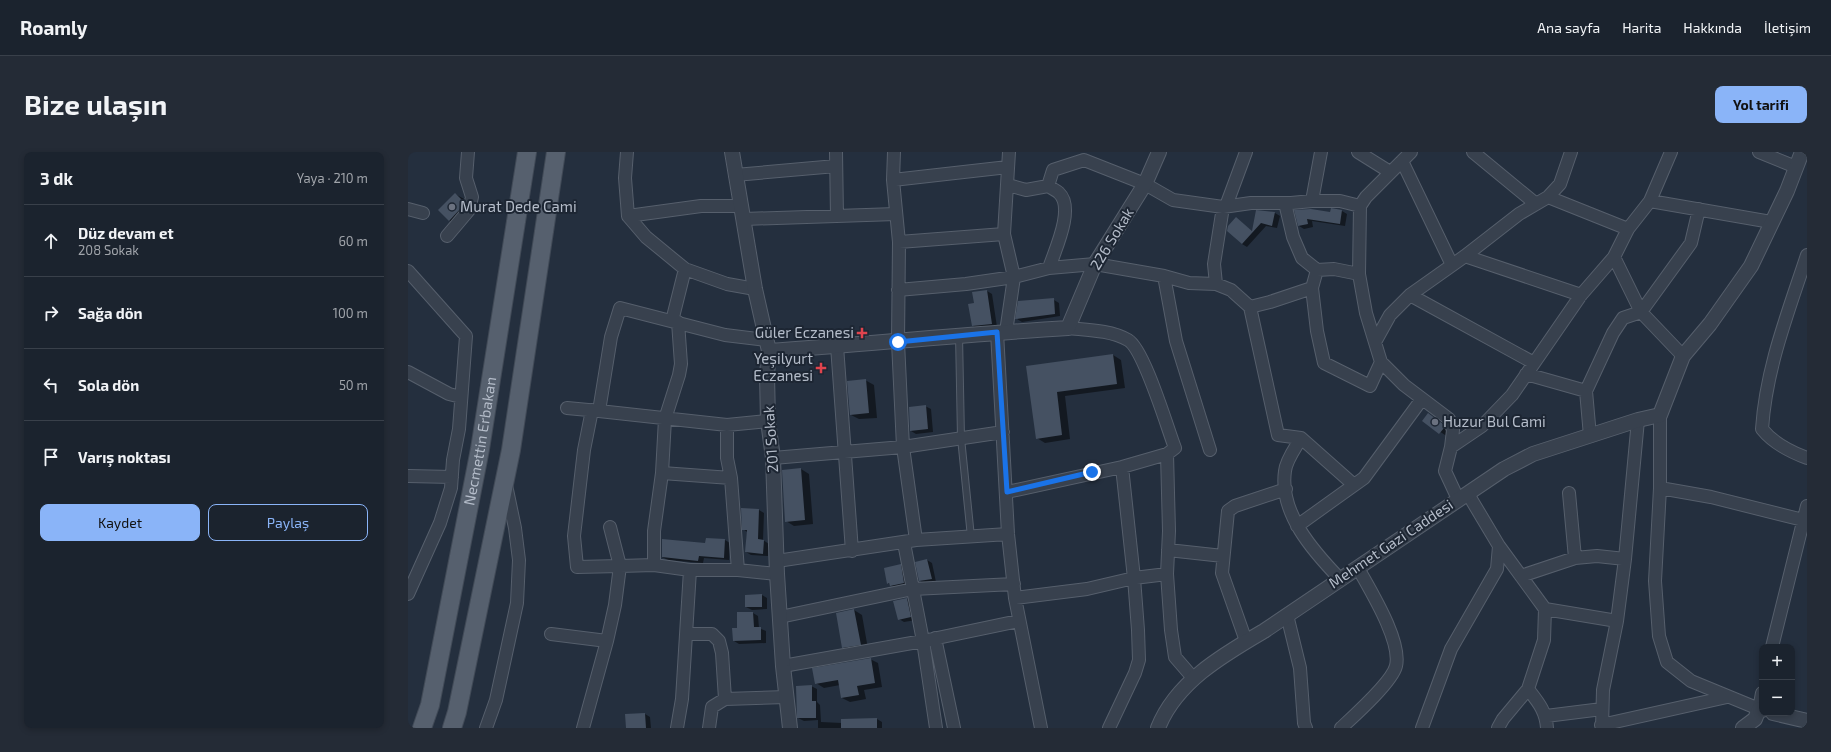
<!DOCTYPE html>
<html lang="tr">
<head>
<meta charset="utf-8">
<style>
  body { margin:0; font-family:"Exo 2",sans-serif; background:#242b36; color:#f1f3f6 }
  .controls { position:absolute; right:12px; bottom:12px; display:grid; overflow:hidden; border-radius:8px; box-shadow:0 2px 6px #0003 }
  .controls button { width:36px; height:36px; display:grid; place-items:center; padding:0; border:0; border-bottom:1px solid #39404a; background:#1b232e; color:#f1f3f6; font:20px sans-serif }
  .stop { position:absolute; width:12px; height:12px; margin:-9px; border:3px solid #1a73e8; border-radius:50%; background:#fff }
  .stop.end { background:#1a73e8; border-color:#fff; box-shadow:0 1px 4px #0008 }
  .list { margin:0; padding:0; list-style:none }
  h2 { display:flex; justify-content:space-between; align-items:center; height:52px; margin:0; padding:0 16px; font-size:17px }
  h2 small { font-size:13px; font-weight:400; color:#a0a4aa }
  .list li { display:grid; grid-template-columns:26px 1fr auto; gap:12px; align-items:center; box-sizing:border-box; height:72px; padding:0 16px; border-top:1px solid #39404a }
  .list b { display:block; font-size:15px; white-space:nowrap }
  .list p { margin:0; font-size:13px; white-space:nowrap; color:#a0a4aa }
  .list em { font-size:13px; font-style:normal; color:#a0a4aa }
  .actions { display:flex; gap:8px; padding:12px 16px }
  .actions a { flex:1; padding:9px 0; border:1px solid #8ab4f8; border-radius:8px; text-align:center; font-size:14px; color:#8ab4f8 }
  .actions .main { background:#8ab4f8; color:#111 }
  .icon { flex:none; width:22px; height:22px; fill:none; stroke:currentColor; stroke-width:2; stroke-linecap:round; stroke-linejoin:round }
  .map { position:relative; flex:none; width:1399px; height:576px; overflow:hidden; border-radius:8px }
  header { display:flex; align-items:center; gap:24px; box-sizing:border-box; height:56px; padding:0 20px; background:#1b232e; border-bottom:1px solid #39404a }
  header strong { font-size:19px }
  nav { display:flex; gap:22px; margin-inline-start:auto; font-size:14px }
  .intro { display:flex; align-items:center; justify-content:space-between; box-sizing:border-box; height:96px; padding:0 24px }
  h1 { margin:0; font-size:28px }
  .button { padding:10px 18px; border-radius:8px; background:#8ab4f8; color:#111; font-size:14px; font-weight:700 }
  main { display:flex; gap:24px; padding:0 24px }
  aside { flex:1; background:#1b232e; border-radius:8px; box-shadow:0 2px 6px #0003 }
  .map>svg:first-child { display:block }
  .shadow { fill:#0007 }
  .building { fill:#455162 }
  .lines { fill:none; stroke-linecap:round; stroke-linejoin:round }
  .service-casing { stroke:#565f6c; stroke-width:8 }
  .minor-casing { stroke:#565f6c; stroke-width:14 }
  .tertiary-casing { stroke:#565f6c; stroke-width:16 }
  .primary-casing { stroke:#414a57; stroke-width:20 }
  .service { stroke:#38414e; stroke-width:6 }
  .minor { stroke:#38414e; stroke-width:12 }
  .tertiary { stroke:#38414e; stroke-width:14 }
  .primary { stroke:#56606e; stroke-width:18 }
  .route { stroke:#1a73e8; stroke-width:5 }
  .worship-dot { fill:#6b7280; stroke:#1d2633; stroke-width:1.5 }
  .health-dot { fill:#e0444e; stroke:#1d2633; stroke-width:1.5 }
  .labels { text-anchor:middle; stroke-width:4; stroke-linejoin:round; paint-order:stroke }
  .poi-label { font-size:15px; fill:#b4bcc9; stroke:#1d2633; text-anchor:start }
  .street-label { font-size:15px; fill:#b4bcc9; stroke:#1d2633 }
</style>
</head>
<body>
<header>
<strong>Roamly</strong>
<nav><a>Ana sayfa</a><a>Harita</a><a>Hakkında</a><a>İletişim</a></nav>
</header>
<div class="intro"><h1>Bize ulaşın</h1><a class="button">Yol tarifi</a></div>
<main>
<aside>
<h2>3 dk<small>Yaya · 210 m</small></h2>
<ul class="list">
<li><svg class="icon" aria-label="ahead" viewBox="0 0 24 24"><path d="M12 20V5M6 11l6-6 6 6"/></svg><div><b>Düz devam et</b><p>208 Sokak</p></div><em>60 m</em></li>
<li><svg class="icon" aria-label="right" viewBox="0 0 24 24"><path d="M7 20v-9h11M14 6l5 5-5 5"/></svg><div><b>Sağa dön</b></div><em>100 m</em></li>
<li><svg class="icon" aria-label="left" viewBox="0 0 24 24"><path d="M17 20v-9H6M10 6l-5 5 5 5"/></svg><div><b>Sola dön</b></div><em>50 m</em></li>
<li><svg class="icon" aria-label="arrive" viewBox="0 0 24 24"><path d="M6 21V4h12l-3 4 3 4H6"/></svg><div><b>Varış noktası</b></div></li>
</ul>
<div class="actions"><a class="main">Kaydet</a><a>Paylaş</a></div>
</aside>
<div class="map">
<svg width="1399" height="576" viewBox="0 0 1399 576">
  <rect width="100%" height="100%" fill="#242f3e"/>
  <path class="shadow" d="M47,42L58,48L53,75L42,69L31,58Z
    M923,58L934,59L939,62L937,74L904,69L905,75L896,77L891,74L888,59L922,61Z
    M849,60L867,61L872,64L869,76L858,74L839,95L834,92L828,66L845,80Z
    M579,139L584,142L589,175L570,177L565,174L567,152Z
    M646,148L651,151L652,164L614,170L609,167Z
    M705,203L713,208L717,236L657,244L662,287L637,291L629,286L620,215Z
    M457,228L466,233L469,266L451,267L443,263Z
    M517,254L523,257L525,280L508,282L503,279Z
    M1021,262L1045,279L1043,287L1016,269Z
    M393,317L401,322L405,372L386,374L378,369Z
    M334,358H351L356,361L355,388L361,392L360,404L343,403L338,400L339,380L335,377Z
    M317,388L322,391L321,408L296,406L295,411L260,408L254,405Z
    M519,408L524,411L528,430L517,432L512,429Z
    M492,413L498,416L501,434L488,437L480,431Z
    M354,443L359,446V457L344,458L338,455Z
    M499,447L504,450L508,468L496,470L491,467Z
    M446,458L454,463L460,497L443,500L435,495L429,462Z
    M330,461H345L350,464L351,476L358,479V491L331,492L326,489L330,477Z
    M462,507L470,511L474,535L456,538L458,547L442,550L434,546L432,533L416,536L408,531Z
    M403,534L409,537V550L412,553L413,570L434,571V568L469,567L474,570V576H410V568L396,569L390,566Z
    M237,562L242,565L243,576H219L218,563Z"/>
  <path class="building" d="M47,41L55,49L54,55L41,69L30,58Z
    M923,56L934,58L932,72L899,67L900,72L890,74L886,58L903,57L922,60Z
    M848,58L867,60L864,74L853,71L834,92L819,79L820,74L828,65L844,79Z
    M579,138L584,172L564,174L560,152L566,151L564,140Z
    M646,146L647,162L607,167L610,149Z
    M705,202L709,232L649,240L654,283L628,287L618,214Z
    M458,227L461,261L442,263L439,229Z
    M518,253L520,277L502,279L501,255Z
    M1020,261L1035,272L1036,276L1031,282L1014,269Z
    M393,316L397,368L377,370L374,318Z
    M333,356L351,357L350,387L356,388L355,402L337,400L339,378H334Z
    M298,386L317,387L316,406L291,404L290,409L254,405V387L297,391Z
    M519,407L524,427L511,429L507,410Z
    M493,412L496,431L482,434L481,431L479,432L476,416Z
    M354,442V455H337V443Z
    M499,446L503,465L490,468L485,449Z
    M446,457L453,493L434,496L428,461Z
    M329,460H345L346,475H353V488L325,489L324,476H329Z
    M463,506L467,531L449,534L451,543L433,546L430,528L407,532L404,516Z
    M404,533V549H408V566H389L388,534Z
    M237,561L238,576H218L217,562Z
    M469,566V576H433V567Z"/>
  <g class="lines">
    <defs>
      <path id="service" d="M551,183L553,286L563,385"/>
      <path id="minor" d="M219,0L217,26L220,64L238,85L277,117L319,132L347,137
        M428,0L429,64
        M486,0L485,28L491,90L490,190L495,295L508,388
        M950,0L982,20
        M1003,0L958,45L952,54L951,122L958,161L973,210L996,233L1041,267L1045,278L1043,295L1037,319L1050,347
        M1065,0L1128,52
        M1351,0L1388,15
        M994,9L1044,113
        M327,23L428,14
        M485,28L600,15
        M600,33L618,38L640,34L645,18L676,8L737,32L765,48L815,55L843,51H883L904,49H932L952,54
        M640,34C643,36 648,38 651,41C667,56 647,98 641,116
        M1140,45L1220,77
        M904,49L913,0
        M1242,49L1363,70
        M877,51L885,85L894,106L909,118
        M818,54L838,0
        M0,57L15,61
        M220,64L293,54H332
        M336,67L488,62
        M39,84L61,58L64,45L58,26L60,0
        M491,90L596,82
        M1399,103C1380,161 1358,216 1354,277C1365,291 1383,300 1399,306
        M1057,104L1173,143
        M1206,105L1233,160L1275,204
        M0,119L58,184L51,277L45,308L43,336L32,371L0,442
        M756,124L768,189L802,298
        M808,132L806,112L815,55
        M904,136L909,179L916,211L962,234L973,210
        M490,138L558,132L606,125L641,116L687,112L756,124L781,131L808,132L823,138L842,155L862,150L904,136L909,118L926,117L951,122
        M1002,143L1126,211
        M842,155L870,283L893,286L946,333
        M264,169L277,117
        M589,180L600,382L607,446L633,576
        M598,180L606,125L596,82L601,0
        M358,188L317,183L212,156L203,185L191,259L319,273L360,269
        M967,190L982,163L1002,143L1057,104L1111,62L1140,45L1152,32L1163,0
        M429,194L444,399
        M0,220L41,242L53,245
        M1118,222L1178,239
        M159,256L191,259
        M184,258L176,298L166,384L169,415L212,414L202,375
        M1252,263V336L1247,429L1251,484L1259,510L1283,529L1351,557L1354,541
        M1182,284L1178,239L1205,181L1215,166L1233,160L1283,91L1291,57
        M893,286C888,295 878,308 877,319C871,361 905,399 932,427
        M1043,295L1074,274L1104,243L1173,143L1206,105L1220,77L1242,49L1263,0
        M759,302L761,379L759,422L763,478L767,505L786,527
        M365,306L495,295L595,280
        M254,321L257,267L271,223L273,212L270,170
        M0,324L44,325
        M323,326L330,418
        M1252,336L1303,345L1399,369
        M599,340L714,315L759,302L767,296C759,275 736,197 720,188C702,178 679,178 660,176
        M1161,341L1167,406
        M889,374L956,326L1014,247
        M496,391L515,489L528,576
        M760,398L815,404
        M369,409L508,388L600,382
        M246,413V379L254,321L323,326L319,306V273
        M1113,424L1167,406L1189,404L1217,407
        M607,446L679,437L726,426L759,422
        M1137,457L1209,469
        M879,463L892,516L896,571L898,576
        M372,465L505,437L606,432
        M143,482L199,489
        M278,482H304L311,489L314,501L317,547
        M527,486L546,576
        M838,489L814,421L820,359L827,354L878,337
        M1364,495L1399,354
        M375,514L515,489L610,469
        M1120,537C1130,550 1138,559 1139,576
        M1138,564L1194,557
        M1193,573L1319,545
        M78,576L88,548L109,451L111,408L107,376L98,333
        M175,576L199,489L207,453L212,414L246,413L282,418H330L369,422
        M269,576L274,547L282,418
        M301,576L304,555L317,547L378,545
        M701,576L727,521L731,508L730,478L726,426L714,315
        M933,576C946,564 984,530 988,514C994,489 962,438 950,416
        M1014,576L1043,497L1089,417L1091,394L1060,342
        M1090,576L1095,567L1120,537L1136,488L1137,457L1091,394
        M1194,576L1195,538L1209,469L1217,407L1230,268"/>
      <path id="tertiary" d="M324,0L347,137L361,199L359,223L360,269L365,306L369,422L375,514L382,576
        M361,199C460,192 560,182 660,176L687,112L737,32L751,0
        M1365,561L1399,569
        M750,576C768,530 815,503 856,479L1096,317L1125,302L1230,268L1252,263L1275,204L1302,172L1343,114L1379,39L1394,0
        M1335,576L1347,567L1351,557L1354,558"/>
      <g id="primary">
        <path id="s1" d="M14,576L22,553L72,297L119,0"/>
        <path d="M44,576L49,560L103,298L148,0"/>
      </g>
    </defs>
    <use href="#service" class="service-casing"/>
    <use href="#minor" class="minor-casing"/>
    <use href="#tertiary" class="tertiary-casing"/>
    <use href="#primary" class="primary-casing"/>
    <use href="#service" class="service"/>
    <use href="#minor" class="minor"/>
    <use href="#tertiary" class="tertiary"/>
    <use href="#primary" class="primary"/>
  </g>
  <g class="lines">
    <path class="route" d="M490,190L589,180L599,340L684,320"/>
  </g>
  <g class="worship-dot">
    <circle cx="44" cy="55" r="4"/>
    <circle cx="1027" cy="270" r="4"/>
  </g>
  <g class="health-dot">
    <path d="M452 175h4v4h4v4h-4v4h-4v-4h-4v-4h4z"/>
    <path d="M411 210h4v4h4v4h-4v4h-4v-4h-4v-4h4z"/>
  </g>
  <g class="labels">
    <g class="poi-label">
      <text x="52" y="60">Murat Dede Cami</text>
      <text x="446" y="186" text-anchor="end">Güler Eczanesi</text>
      <text x="405" y="212" text-anchor="end">Yeşilyurt<tspan x="405" dy="17">Eczanesi</tspan></text>
      <text x="1035" y="275">Huzur Bul Cami</text>
    </g>
    <g class="street-label">
      <text transform="translate(704 87) rotate(-59)" y="5">226 Sokak</text>
      <text transform="translate(363 287) rotate(-94)" y="5">201 Sokak</text>
      <text dy="5" stroke="none"><textPath href="#s1" startOffset="293">Necmettin Erbakan</textPath></text>
      <text transform="translate(983 392) rotate(-34)" y="5">Mehmet Gazi Caddesi</text>
    </g>
  </g>
</svg>
<div class="controls">
<button>+</button>
<button>−</button>
</div>
<div class="stop" style="left:490px;top:190px"></div>
<div class="stop end" style="left:684px;top:320px"></div>
</div>
</main>
</body>
</html>
